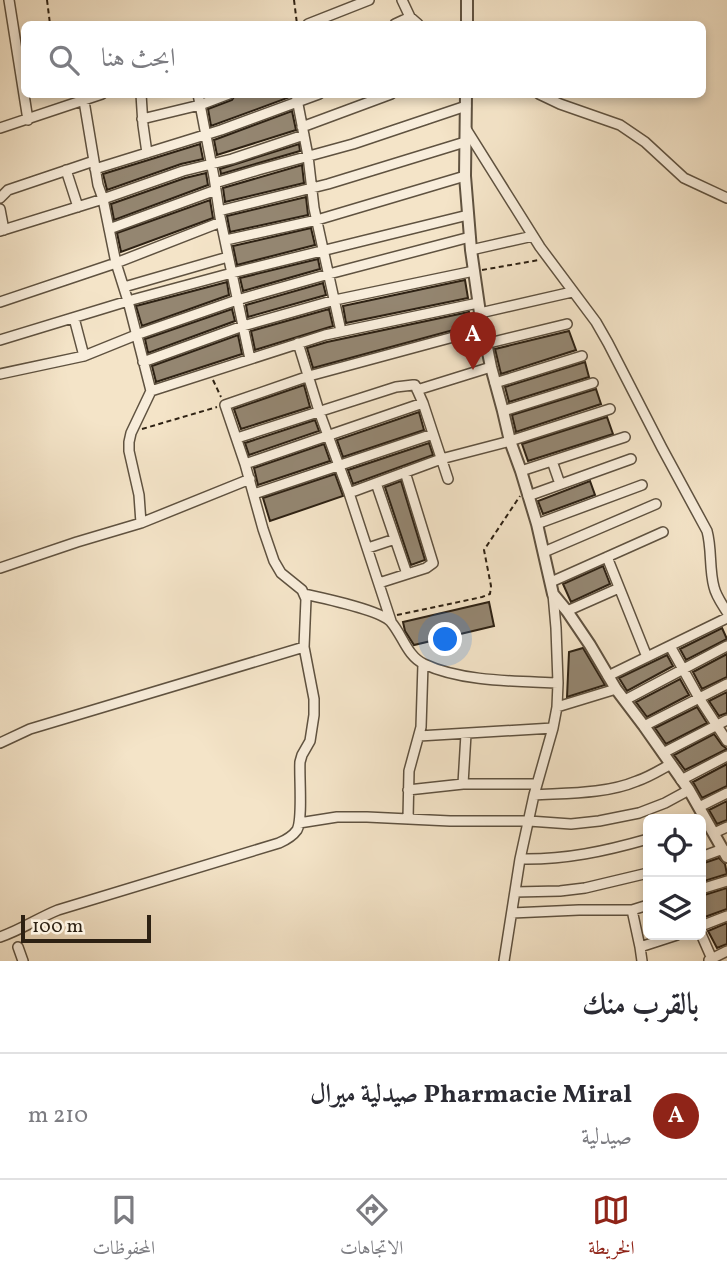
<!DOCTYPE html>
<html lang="ar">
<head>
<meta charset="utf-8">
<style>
  body { margin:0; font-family:Vollkorn,Amiri,serif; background:#f7f7f7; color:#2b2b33; direction:rtl }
  .controls { position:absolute; right:21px; bottom:21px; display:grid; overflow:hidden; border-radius:10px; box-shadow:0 4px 10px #0003 }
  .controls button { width:63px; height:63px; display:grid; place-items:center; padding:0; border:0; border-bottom:2px solid #e1e1e2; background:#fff; color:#2b2b33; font:35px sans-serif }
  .scale { position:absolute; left:21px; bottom:18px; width:130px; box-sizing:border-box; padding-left:7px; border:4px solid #2d2113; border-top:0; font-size:19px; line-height:24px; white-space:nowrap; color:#2d2113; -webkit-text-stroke:5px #f8eddb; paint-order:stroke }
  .you { position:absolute; left:446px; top:640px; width:24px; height:24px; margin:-18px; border:5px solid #fff; border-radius:50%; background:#1a73e8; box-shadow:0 0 0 10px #1a73e833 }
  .badge { display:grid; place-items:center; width:46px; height:46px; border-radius:50%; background:#8f2418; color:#fff; font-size:23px; font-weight:700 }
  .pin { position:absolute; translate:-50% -58px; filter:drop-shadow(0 2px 4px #0008) }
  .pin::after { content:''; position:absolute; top:37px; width:24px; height:21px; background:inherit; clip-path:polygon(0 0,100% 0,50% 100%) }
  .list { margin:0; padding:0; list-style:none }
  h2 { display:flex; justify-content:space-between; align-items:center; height:91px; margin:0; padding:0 28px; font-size:30px }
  h2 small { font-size:23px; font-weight:400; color:#7c7c81 }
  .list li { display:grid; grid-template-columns:46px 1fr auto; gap:21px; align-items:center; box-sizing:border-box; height:126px; padding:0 28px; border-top:2px solid #e1e1e2 }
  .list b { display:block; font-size:26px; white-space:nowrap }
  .list p { margin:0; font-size:23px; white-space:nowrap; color:#7c7c81 }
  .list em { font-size:23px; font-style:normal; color:#7c7c81 }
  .icon { flex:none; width:38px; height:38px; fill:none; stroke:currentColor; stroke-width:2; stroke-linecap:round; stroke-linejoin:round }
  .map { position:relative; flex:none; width:727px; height:961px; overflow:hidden; direction:ltr }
  .search { position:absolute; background:#fff; box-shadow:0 4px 10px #0003; left:21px; right:21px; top:21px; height:77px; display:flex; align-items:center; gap:18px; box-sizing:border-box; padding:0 24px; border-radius:10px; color:#7c7c81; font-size:26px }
  .sheet { height:217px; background:#fff }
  nav { display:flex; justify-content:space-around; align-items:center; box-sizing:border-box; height:98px; border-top:2px solid #e1e1e2; background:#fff; font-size:19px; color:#7c7c81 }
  nav a { display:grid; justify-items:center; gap:4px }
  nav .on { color:#8f2418 }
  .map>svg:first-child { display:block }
  .building { fill:#948671; stroke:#2d2113; stroke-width:2 }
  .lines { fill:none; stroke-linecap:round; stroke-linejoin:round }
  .minor-casing { stroke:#5f5240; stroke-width:12 }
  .tertiary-casing { stroke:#5f5240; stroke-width:14 }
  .path { stroke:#2d2113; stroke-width:2; stroke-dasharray:5 3.5; stroke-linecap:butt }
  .minor { stroke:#f8eddb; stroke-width:9 }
  .tertiary { stroke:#f8eddb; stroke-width:10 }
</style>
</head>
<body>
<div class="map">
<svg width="727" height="961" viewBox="0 0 727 961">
  <rect width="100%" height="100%" fill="#f4e4c8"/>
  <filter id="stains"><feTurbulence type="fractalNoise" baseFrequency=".00286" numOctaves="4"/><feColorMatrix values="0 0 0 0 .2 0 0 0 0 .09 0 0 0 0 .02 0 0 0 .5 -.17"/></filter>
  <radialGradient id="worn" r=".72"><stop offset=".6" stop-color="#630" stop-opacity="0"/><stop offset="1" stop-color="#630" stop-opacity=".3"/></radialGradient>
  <path class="building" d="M236,94H289L290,97L211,126L208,109L232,100Z
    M292,111L296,130L217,155L214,140Z
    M200,144L203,159L181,164L107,190L103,174Z
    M299,144L300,151L221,174L220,169Z
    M302,165L304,183L225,202L223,188Z
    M206,173L208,185L114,220L111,204L185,178Z
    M306,197L308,215L230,232L227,216Z
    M210,200L213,218L121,252L117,233Z
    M311,228L315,245L237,265L233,246Z
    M318,259L320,269L243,291L240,278Z
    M465,280L468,298L346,323L343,306Z
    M227,282L229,295L142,326L136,306Z
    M323,283L326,295L248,317L246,305Z
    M232,309L235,321L148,353L145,339Z
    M329,309L333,326L255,350L251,331Z
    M469,312L472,325L313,368L307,348L327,342Z
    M569,331L576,350L501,374L495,349Z
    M238,335L242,354L156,382L152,366Z
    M585,362L589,377L509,402L505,387Z
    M304,385L310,407L241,429L234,409Z
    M596,389L601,404L516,432L512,415Z
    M419,412L424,430L343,457L337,440Z
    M607,417L613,434L528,461L522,444Z
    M315,420L319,431L249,455L245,443Z
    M429,443L433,455L353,484L348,470Z
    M324,444L330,461L258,485L254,468Z
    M335,474L343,496L270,521L263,498Z
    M401,481L425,560L411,565L385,487Z
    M590,481L595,495L543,514L538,501Z
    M603,566L610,584L571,602L563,584Z
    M489,602L494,626L414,645L405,631L403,622Z
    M722,628L727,639L686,660L680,649Z
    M583,648L605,685L567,697L569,652Z
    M727,654V677L702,689L693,672Z
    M667,655L673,666L627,691L619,678Z
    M680,679L689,695L647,717L636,702Z
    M727,692V713L719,716L709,701Z
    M697,707L707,723L666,744L655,728Z
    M714,734L722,745L727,749L685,770L674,755Z
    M727,764V786L702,798L693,782Z
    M727,801V820L717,824L709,810Z
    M719,858L725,864L727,874L701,882V864Z
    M727,888V909L702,918L701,896Z
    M727,923V944L717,948L708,931Z"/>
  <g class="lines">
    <defs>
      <path id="minor" d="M9,0L28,120
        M402,0L410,17
        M308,24L369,0
        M395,24L410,17L418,24
        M141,94L143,125L147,153
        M198,94L214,177L220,217L250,359
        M296,94L308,156L314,208L341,331
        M539,94L560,104L620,125L645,142L684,178L727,198
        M84,101L98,185L103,199L116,263L128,301L151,391L131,433L129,442V451L139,495L141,523
        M142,119L200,105L229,94
        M302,127L391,94
        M0,128L102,94
        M466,129L540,247L596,322L608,343L662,448L707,531C712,549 709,569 714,587C716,596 722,604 727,612
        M95,169L221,130L319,94
        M66,170L78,207
        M215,183L258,170L353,144L466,106
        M0,198L8,190L94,161
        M0,209L4,230
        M219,211L328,184L465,142
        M109,229L216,190
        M0,231L103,199L183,171L232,159L304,135
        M226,240L317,220L465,176
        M471,250L533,236
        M124,287L228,257
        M0,302L116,263L221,222
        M480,313L572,292
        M74,318L84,356
        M0,340L128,301L232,273L468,215
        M298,343L319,411L349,493L391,621
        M485,344L567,324
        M143,362L243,326L335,300L474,271
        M0,374L84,356L136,335L237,300L329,274L470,237
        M495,383L582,356
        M417,390L491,367
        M151,391L325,335L478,303
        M503,411L593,383
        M237,438L396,387L413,385H415L423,403L448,479
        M552,461L560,484
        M245,464L423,403
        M521,471L625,437
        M376,483L407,574
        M349,493L441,459L510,441L610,409
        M254,494L433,434
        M528,496L631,459
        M537,524L642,485
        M368,548L395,539
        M544,552L656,504
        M607,557L647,657
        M0,568L77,542L141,523L250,479
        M551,582L663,532
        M379,583L426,568L433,563L405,472
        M304,594C322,598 380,610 391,622C403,636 407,656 424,664C462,682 517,681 558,683
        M567,611L619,588
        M670,646L699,698L727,741
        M608,676L727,618
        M625,700L727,646
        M557,707L616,689
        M644,726L727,684
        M419,736L553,728
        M0,743L30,729L304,647
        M663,753L727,720
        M681,780L727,756
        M463,784L466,734
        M408,790L463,784H537
        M534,795C567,793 606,794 637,781C649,777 660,770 671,764
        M699,807L727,793
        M408,819L409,771L421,727L423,664
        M299,823L337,817H367L450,821H529L571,824L599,821L639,813L665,803L689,790
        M714,833L727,827
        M701,857L723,849
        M520,859C565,860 606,851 648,839
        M701,889L727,881
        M515,892L560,891L585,888L648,873
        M632,910L640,947L677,935
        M512,913L579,910H632L648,905
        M701,926L727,916
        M701,934L712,959
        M0,937C21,930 38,918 58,910L279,843C286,840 292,837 297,830C303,819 299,776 300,762L302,755L310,741L314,715V699L304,647L306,599L302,590L281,573L274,561L263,529L245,464L225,405L309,376L483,329
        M18,947L23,961
        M640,947L642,961
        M709,960L727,951
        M504,961L520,859L534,795L553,728L557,707L558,683L556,628L553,594"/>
      <path id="tertiary" d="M467,24V0
        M466,94L465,176L471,250L480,313L491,367L503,411L510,441L521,471L537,524L553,594L567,611L590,645L616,689L644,726L689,790L727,857"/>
    </defs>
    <use href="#minor" class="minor-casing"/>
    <use href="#tertiary" class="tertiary-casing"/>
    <path class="path" d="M47,0L50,24
      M294,0L297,24
      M482,270L539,260
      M213,380L221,397
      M142,429L217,407
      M397,615L482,597L490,594L491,586L484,550L520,496"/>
    <use href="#minor" class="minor"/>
    <use href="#tertiary" class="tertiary"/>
  </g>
  <rect width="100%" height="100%" filter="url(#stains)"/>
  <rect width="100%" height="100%" fill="url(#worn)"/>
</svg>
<div class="controls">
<button><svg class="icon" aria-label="locate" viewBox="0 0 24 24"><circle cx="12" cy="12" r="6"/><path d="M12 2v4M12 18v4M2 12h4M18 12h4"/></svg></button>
<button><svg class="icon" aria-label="layers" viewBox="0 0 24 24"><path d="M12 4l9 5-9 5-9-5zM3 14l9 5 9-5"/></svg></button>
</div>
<div class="scale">100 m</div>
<div class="you"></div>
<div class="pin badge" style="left:473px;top:370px">A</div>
<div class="search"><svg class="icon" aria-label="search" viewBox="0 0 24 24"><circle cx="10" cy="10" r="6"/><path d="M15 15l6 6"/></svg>ابحث هنا</div>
</div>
<section class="sheet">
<h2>بالقرب منك<small></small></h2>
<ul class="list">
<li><span class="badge">A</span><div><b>Pharmacie Miral صيدلية ميرال</b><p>صيدلية</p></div><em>210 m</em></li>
</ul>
</section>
<nav>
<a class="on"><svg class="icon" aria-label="map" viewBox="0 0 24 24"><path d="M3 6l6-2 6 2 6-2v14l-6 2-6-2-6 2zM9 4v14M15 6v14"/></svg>الخريطة</a>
<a><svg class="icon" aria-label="directions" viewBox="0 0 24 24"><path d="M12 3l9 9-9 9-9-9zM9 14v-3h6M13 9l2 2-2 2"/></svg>الاتجاهات</a>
<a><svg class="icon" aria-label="saved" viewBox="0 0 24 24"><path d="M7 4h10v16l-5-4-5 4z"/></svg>المحفوظات</a>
</nav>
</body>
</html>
